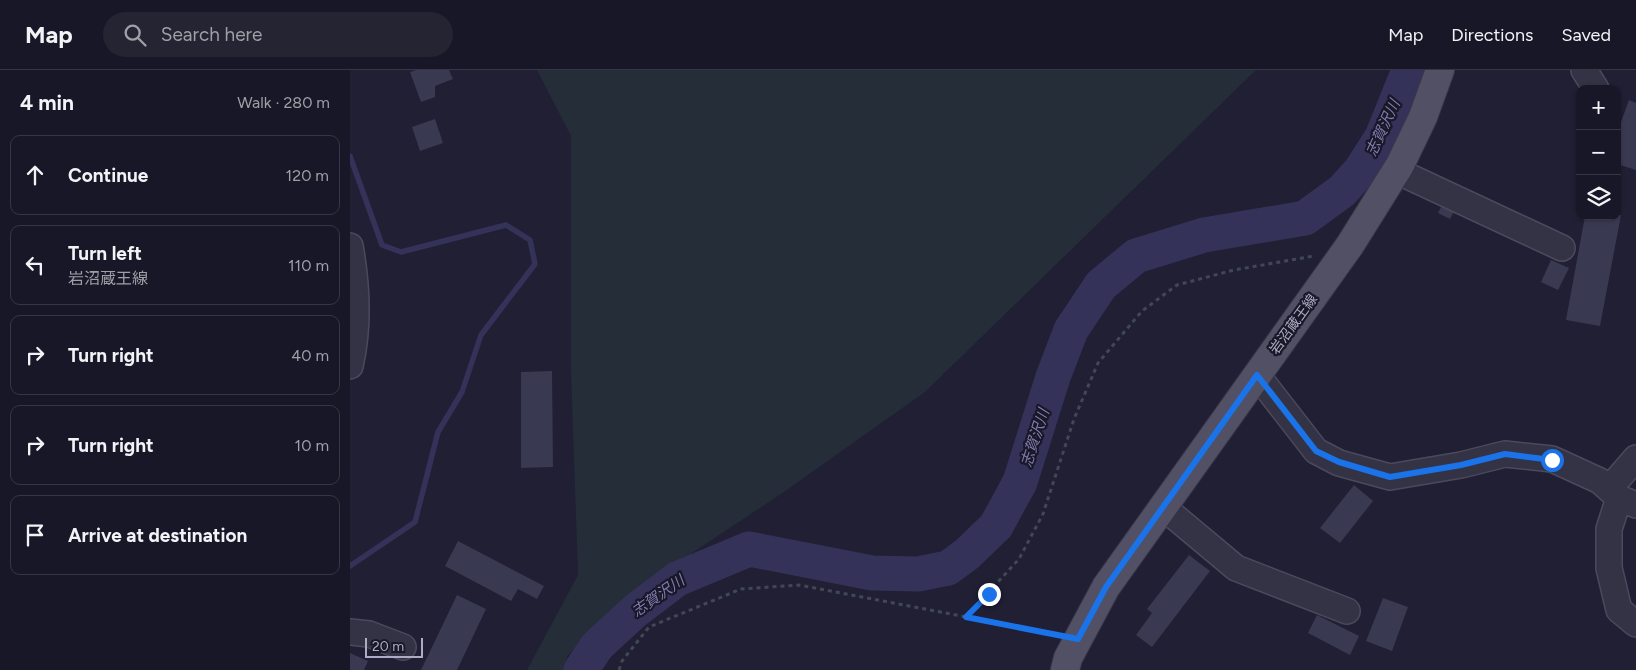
<!DOCTYPE html>
<html lang="en">
<head>
<meta charset="utf-8">
<style>
  body { margin:0; font-family:Figtree,"Noto Sans JP",sans-serif; background:#252433; color:#f1f3f6 }
  .controls { position:absolute; right:15px; top:15px; display:grid; overflow:hidden; border-radius:10px; box-shadow:0 1px 4px #0004 }
  .controls button { width:45px; height:45px; display:grid; place-items:center; padding:0; border:0; border-bottom:1px solid #363644; background:#181727; color:#f1f3f6; font:25px sans-serif }
  .scale { position:absolute; left:15px; bottom:12px; width:58px; box-sizing:border-box; padding-left:5px; border:2px solid #aeacc2; border-top:0; font-size:14px; line-height:18px; white-space:nowrap; color:#aeacc2; -webkit-text-stroke:4px #191829; paint-order:stroke }
  .stop { position:absolute; width:15px; height:15px; margin:-11px; border:4px solid #1a73e8; border-radius:50%; background:#fff }
  .stop.end { background:#1a73e8; border-color:#fff; box-shadow:0 1px 5px #0008 }
  .list { margin:0; padding:0; list-style:none }
  h2 { display:flex; justify-content:space-between; align-items:center; height:65px; margin:0; padding:0 20px; font-size:21px }
  h2 small { font-size:16px; font-weight:400; color:#9f9fa7 }
  .list li { display:grid; grid-template-columns:32px 1fr auto; gap:15px; align-items:center; box-sizing:border-box; height:80px; margin:0 10px 10px; padding:0 10px; border:1px solid #363644; border-radius:10px }
  .list b { display:block; font-size:19px; white-space:nowrap }
  .list p { margin:0; font-size:16px; white-space:nowrap; color:#9f9fa7 }
  .list em { font-size:16px; font-style:normal; color:#9f9fa7 }
  .icon { flex:none; width:28px; height:28px; fill:none; stroke:currentColor; stroke-width:2; stroke-linecap:round; stroke-linejoin:round }
  .map { position:relative; flex:none; width:1286px; height:600px; overflow:hidden }
  header { display:flex; align-items:center; gap:30px; box-sizing:border-box; height:70px; padding:0 25px; background:#181727; border-bottom:1px solid #363644 }
  header strong { font-size:24px }
  nav { display:flex; gap:28px; margin-inline-start:auto; font-size:18px }
  .search { width:350px; height:45px; background:#252433; display:flex; align-items:center; gap:12px; box-sizing:border-box; padding:0 18px; border-radius:28px; color:#9f9fa7; font-size:19px }
  main { display:flex }
  aside { flex:1; background:#181727 }
  .map>svg:first-child { display:block }
  .green { fill:#242d38 }
  .lines { fill:none; stroke-linecap:round; stroke-linejoin:round }
  .stream { stroke:#343258; stroke-width:5.5 }
  .river { stroke:#343258; stroke-width:35 }
  .building { fill:#3a3952 }
  .minor-casing { stroke:#4b4a5d; stroke-width:28 }
  .major-casing { stroke:#3a394b; stroke-width:30 }
  .path { stroke:#414855; stroke-width:3; stroke-dasharray:4 4; stroke-linecap:butt }
  .minor { stroke:#343345; stroke-width:25 }
  .major { stroke:#525065; stroke-width:28 }
  .route { stroke:#1a73e8; stroke-width:6 }
  .labels { text-anchor:middle; stroke-width:4.5; stroke-linejoin:round; paint-order:stroke }
  .street-label { font-size:14px; fill:#aeacc2; stroke:#191829 }
  .water-label { font-size:15px; font-style:italic; fill:#807dae; stroke:#191829 }
</style>
</head>
<body>
<header>
<strong>Map</strong>
<div class="search"><svg class="icon" aria-label="search" viewBox="0 0 24 24"><circle cx="10" cy="10" r="6"/><path d="M15 15l6 6"/></svg>Search here</div>
<nav><a>Map</a><a>Directions</a><a>Saved</a></nav>
</header>
<main>
<aside>
<h2>4 min<small>Walk · 280 m</small></h2>
<ul class="list">
<li><svg class="icon" aria-label="ahead" viewBox="0 0 24 24"><path d="M12 20V5M6 11l6-6 6 6"/></svg><div><b>Continue</b></div><em>120 m</em></li>
<li><svg class="icon" aria-label="left" viewBox="0 0 24 24"><path d="M17 20v-9H6M10 6l-5 5 5 5"/></svg><div><b>Turn left</b><p>岩沼蔵王線</p></div><em>110 m</em></li>
<li><svg class="icon" aria-label="right" viewBox="0 0 24 24"><path d="M7 20v-9h11M14 6l5 5-5 5"/></svg><div><b>Turn right</b></div><em>40 m</em></li>
<li><svg class="icon" aria-label="right" viewBox="0 0 24 24"><path d="M7 20v-9h11M14 6l5 5-5 5"/></svg><div><b>Turn right</b></div><em>10 m</em></li>
<li><svg class="icon" aria-label="arrive" viewBox="0 0 24 24"><path d="M6 21V4h12l-3 4 3 4H6"/></svg><div><b>Arrive at destination</b></div></li>
</ul>
</aside>
<div class="map">
<svg width="1286" height="600" viewBox="0 0 1286 600">
  <rect width="100%" height="100%" fill="#201f34"/>
  <path class="green" d="M187,0H906L575,322L431,424L327,493L260,546L217,586L215,600H177L228,505L221,303V66Z"/>
  <g class="lines">
    <path class="stream" d="M0,86L32,175L51,182L156,155L180,170L185,194L131,265L112,322L88,362L65,452L0,496"/>
    <path class="river" d="M231,600L247,576L285,541L327,509L399,479L522,503L568,504L598,498L617,484L646,456L670,412L703,307L721,260L751,215L786,186L854,165L955,148L992,121L1011,100L1032,67L1059,0"/>
  </g>
  <path class="building" d="M66,0H99L103,9L85,16V27L71,32L60,2Z
    M1279,30L1286,33V100L1267,94V63Z
    M85,49L93,73L70,81L62,57Z
    M1093,133L1105,139L1100,149L1088,143Z
    M1267,145H1271L1250,256L1216,250L1235,146Z
    M1201,190L1219,198L1208,220L1191,212Z
    M202,301L203,397L171,398V302Z
    M1004,415L1023,431L990,473L970,458Z
    M108,471L194,516L187,529L168,519L161,531L95,496Z
    M839,485L860,501L802,577L786,565L802,543L797,539Z
    M107,525L136,539L107,600H71Z
    M1033,528L1058,537L1042,581L1016,571Z
    M967,545L1009,566L1000,585L958,563Z
    M0,583L18,591L14,600H0Z"/>
  <g class="lines">
    <defs>
      <path id="minor" d="M1234,0L1246,19
        M1047,101L1212,178
        M0,176C7,215 9,257 0,296
        M907,305L966,381L989,393L1040,407L1111,395L1155,384L1202,389L1250,411L1269,428L1286,435
        M1259,419L1286,388
        M1269,428L1259,459V498L1269,540L1286,554
        M813,437L886,498L997,541
        M0,562L19,564L53,577"/>
      <path id="major" d="M715,600L718,588L756,517L1000,175L1050,95L1073,47L1090,0"/>
    </defs>
    <use href="#minor" class="minor-casing"/>
    <use href="#major" class="major-casing"/>
    <path class="path" d="M616,547L669,489L693,444L724,349L748,293L792,241L827,215L884,200L964,186
      M269,600L272,591L299,557L391,519L449,515L705,564"/>
    <use href="#minor" class="minor"/>
    <use href="#major" class="major"/>
  </g>
  <g class="lines">
    <path class="route" d="M639,524L616,547L728,569L756,517L907,305L966,381L989,392L1040,407L1111,395L1155,384L1202,390"/>
  </g>
  <g class="labels">
    <g class="street-label">
      <text transform="translate(943 254) rotate(-54)" y="5">岩沼蔵王線</text>
    </g>
    <g class="water-label">
      <text transform="translate(1033 58) rotate(-65)" y="5">志賀沢川</text>
      <text transform="translate(685 368) rotate(-72)" y="5">志賀沢川</text>
      <text transform="translate(308 526) rotate(-35)" y="5">志賀沢川</text>
    </g>
  </g>
</svg>
<div class="controls">
<button>+</button>
<button>−</button>
<button><svg class="icon" aria-label="layers" viewBox="0 0 24 24"><path d="M12 4l9 5-9 5-9-5zM3 14l9 5 9-5"/></svg></button>
</div>
<div class="scale">20 m</div>
<div class="stop" style="left:1202px;top:390px"></div>
<div class="stop end" style="left:639px;top:524px"></div>
</div>
</main>
</body>
</html>
